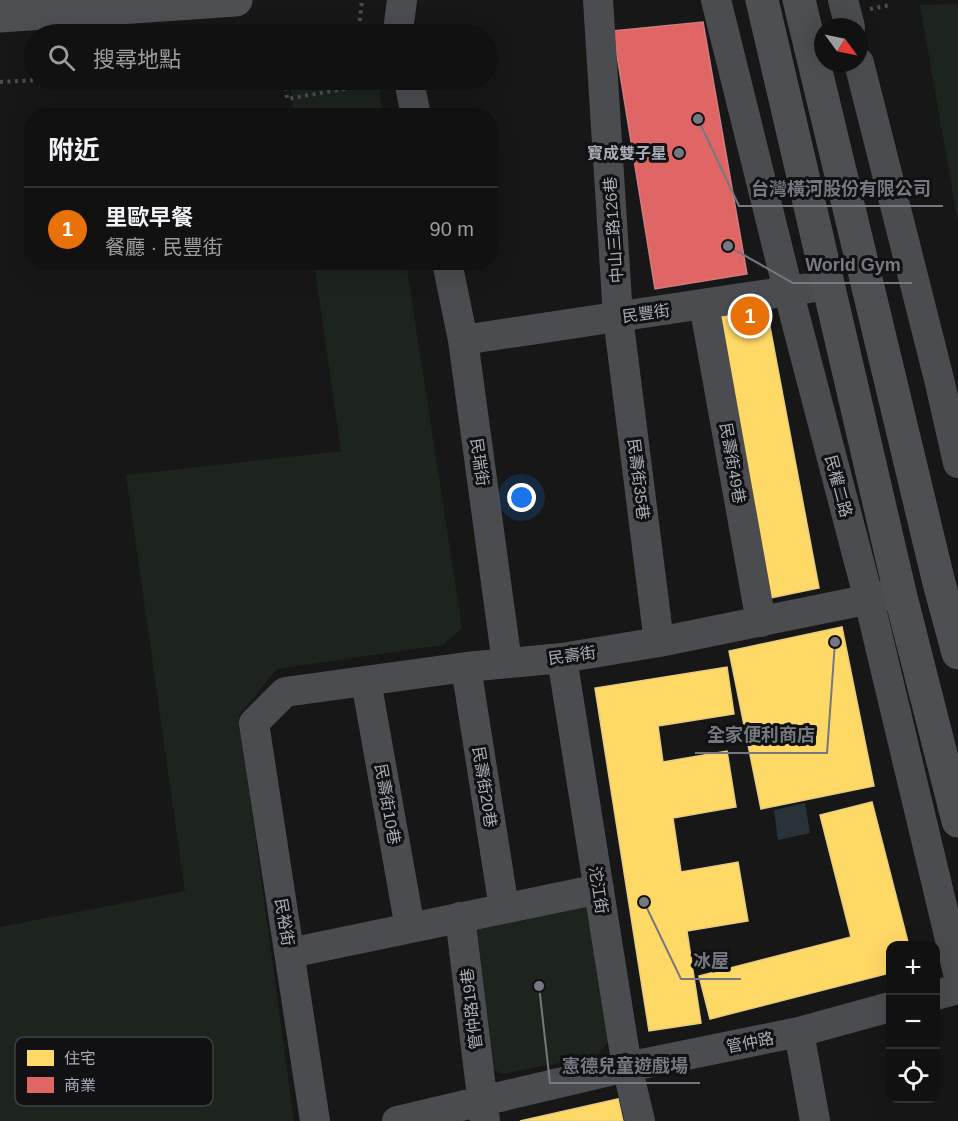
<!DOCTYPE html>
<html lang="zh-TW">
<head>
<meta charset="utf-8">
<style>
  body { margin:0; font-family:Arial,"Noto Sans TC",sans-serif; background:#1e1f1f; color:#f1f3f6 }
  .controls { position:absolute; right:18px; bottom:18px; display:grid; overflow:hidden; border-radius:12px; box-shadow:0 6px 24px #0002 }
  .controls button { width:54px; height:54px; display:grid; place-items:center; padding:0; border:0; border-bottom:2px solid #303131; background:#111; color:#f1f3f6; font:30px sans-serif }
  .compass { position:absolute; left:814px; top:18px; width:54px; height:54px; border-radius:50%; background:#111; box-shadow:0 6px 24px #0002; rotate:123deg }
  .you { position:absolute; left:522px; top:498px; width:21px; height:21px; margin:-15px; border:4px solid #fff; border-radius:50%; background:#1a73e8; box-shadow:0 0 0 9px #1a73e833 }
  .badge { display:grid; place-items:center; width:39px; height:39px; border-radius:50%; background:#b45309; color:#fff; font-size:20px; font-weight:700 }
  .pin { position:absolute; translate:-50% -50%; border:3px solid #fff; box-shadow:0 2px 6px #0006 }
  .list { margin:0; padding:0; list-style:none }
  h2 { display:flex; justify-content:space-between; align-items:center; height:78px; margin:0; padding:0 24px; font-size:26px }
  h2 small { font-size:20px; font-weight:400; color:#9c9d9f }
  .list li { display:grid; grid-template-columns:39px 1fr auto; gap:18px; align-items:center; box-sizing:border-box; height:84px; padding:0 24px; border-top:2px solid #303131 }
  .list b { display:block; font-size:22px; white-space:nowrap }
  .list p { margin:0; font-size:20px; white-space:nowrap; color:#9c9d9f }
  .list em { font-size:20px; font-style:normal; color:#9c9d9f }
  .icon { flex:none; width:33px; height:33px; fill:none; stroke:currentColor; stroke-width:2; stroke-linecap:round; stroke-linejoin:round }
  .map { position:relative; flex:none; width:958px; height:1121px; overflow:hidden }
  .search { position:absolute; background:#111; box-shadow:0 6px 24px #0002; left:24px; top:24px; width:474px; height:66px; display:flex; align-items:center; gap:15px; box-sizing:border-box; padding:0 21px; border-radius:33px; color:#9c9d9f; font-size:22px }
  .panel { position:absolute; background:#111; box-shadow:0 6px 24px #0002; left:24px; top:108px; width:474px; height:162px; border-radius:24px }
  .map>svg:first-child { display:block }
  .green { fill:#1d241e }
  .water { fill:#2a3239 }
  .homes { fill:#ffd966; stroke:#e5cc7f; stroke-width:1.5 }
  .shops { fill:#e06666; stroke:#cf7b7f; stroke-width:1.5 }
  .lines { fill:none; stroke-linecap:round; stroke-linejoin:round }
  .path { stroke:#4d4e52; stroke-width:4; stroke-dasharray:3 4.5; stroke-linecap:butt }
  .minor { stroke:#4b4c50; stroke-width:30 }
  .major { stroke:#4d4f52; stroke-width:33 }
  .poi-dot { fill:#757880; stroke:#111113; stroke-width:2 }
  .labels { text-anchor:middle; stroke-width:6; stroke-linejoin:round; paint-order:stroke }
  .poi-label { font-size:16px; font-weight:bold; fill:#a8adb8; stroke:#111113; text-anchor:end }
  .street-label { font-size:16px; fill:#a8adb8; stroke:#111113 }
  .key { fill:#111113; stroke:#3e4045; stroke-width:1.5 }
  .key-label { font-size:16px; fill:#a8adb8 }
  .leader { fill:none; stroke:#757880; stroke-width:2 }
  .callout-dot { fill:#757880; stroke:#111113; stroke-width:2 }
  .callout-label { font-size:18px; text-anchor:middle; font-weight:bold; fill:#757880; stroke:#111113; stroke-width:6; stroke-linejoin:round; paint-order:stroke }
</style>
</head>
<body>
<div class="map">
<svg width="958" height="1121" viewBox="0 0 958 1121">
  <rect width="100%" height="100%" fill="#171717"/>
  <path class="green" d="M958,4V223L920,5Z
    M289,80H378L383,115H294Z
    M314,263H406L462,628L443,645L277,669L239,715L294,1121H0V927L185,891L126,475L341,451Z
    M592,904L608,1042L597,1056L502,1074L488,1066L469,931Z"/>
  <path class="water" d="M805,803L810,833L778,840L774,810Z"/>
  <path class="homes" d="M765,300L819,588L770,598L716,310Z
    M842,627L874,786L761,809L729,651Z
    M727,667L734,714L658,726L663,762L727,751L736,807L673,818L681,872L738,862L748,921L687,931L701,1023L649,1031L595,688Z
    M872,802L909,946H890V973L710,1019L699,976L851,937L820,815Z
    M618,1099L623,1121H520Z"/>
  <path class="shops" d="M703,22L747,274L655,289L613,31Z"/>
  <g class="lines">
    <path class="path" d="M870,9L890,5
      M359,28L374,26
      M354,34L359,28L362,0
      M285,80L287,99L349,88L347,80
      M0,82L38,80"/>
    <path class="minor" d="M598,0L618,317L659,642
      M716,0L788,290L869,600L958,973
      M843,0L850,27
      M400,34L399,23L402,0
      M859,63L939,379L958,463
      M409,80L416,116
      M447,262L463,340L507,663
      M704,304L761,622
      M463,340L829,285
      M562,658L627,1067L640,1121
      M466,667L504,908
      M366,681L410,928
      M460,917L485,1121
      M290,953L599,889
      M936,995L958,989
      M799,1032L815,1121
      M315,1121L254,723L285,692L466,667L562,658L659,642L900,593
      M397,1121L627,1067L799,1032L890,1007"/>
    <path class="major" d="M762,0L900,593L958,821
      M799,0L939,583L958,653
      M0,16L236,0"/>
  </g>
  <circle class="poi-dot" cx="679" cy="153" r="6"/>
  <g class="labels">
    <g class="poi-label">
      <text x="667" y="159">寶成雙子星</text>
    </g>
    <g class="street-label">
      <text transform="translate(613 230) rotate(-94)" y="6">中山三路126巷</text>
      <text transform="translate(646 313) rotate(-8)" y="6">民豐街</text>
      <text transform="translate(480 462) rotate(82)" y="6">民瑞街</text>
      <text transform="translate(733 463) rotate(80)" y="6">民壽街49巷</text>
      <text transform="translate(639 479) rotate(83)" y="6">民壽街35巷</text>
      <text transform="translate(839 486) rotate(75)" y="6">民權二路</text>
      <text transform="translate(572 655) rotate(-8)" y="6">民壽街</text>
      <text transform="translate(485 787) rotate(81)" y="6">民壽街20巷</text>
      <text transform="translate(388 804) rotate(80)" y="6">民壽街10巷</text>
      <text transform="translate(599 890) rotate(81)" y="6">沱江街</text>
      <text transform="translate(285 922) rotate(81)" y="6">民裕街</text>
      <text transform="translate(471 1009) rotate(-97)" y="6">管仲路19巷</text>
      <text transform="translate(750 1042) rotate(-11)" y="6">管仲路</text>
    </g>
  </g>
  <rect x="15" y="1037" width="198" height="69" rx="9" class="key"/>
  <rect x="27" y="1050" width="27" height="16" fill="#ffd966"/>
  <rect x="27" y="1077" width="27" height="16" fill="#e06666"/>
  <g class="key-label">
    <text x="64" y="1064">住宅</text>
    <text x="64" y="1091">商業</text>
  </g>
  <path class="leader" d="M698 119L739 206H943M728 246L793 283H912M835 642L827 753H695M644 902L681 979H741M539 986L550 1083H700"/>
  <g class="callout-dot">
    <circle cx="698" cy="119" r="6"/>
    <circle cx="728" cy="246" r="6"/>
    <circle cx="835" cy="642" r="6"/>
    <circle cx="644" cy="902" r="6"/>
    <circle cx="539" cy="986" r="6"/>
  </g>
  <g class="callout-label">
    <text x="841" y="195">台灣橫河股份有限公司</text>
    <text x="853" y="271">World Gym</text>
    <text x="761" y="741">全家便利商店</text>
    <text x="711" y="967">冰屋</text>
    <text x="625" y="1072">憲德兒童遊戲場</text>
  </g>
</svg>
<div class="controls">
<button>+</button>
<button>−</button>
<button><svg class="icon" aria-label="locate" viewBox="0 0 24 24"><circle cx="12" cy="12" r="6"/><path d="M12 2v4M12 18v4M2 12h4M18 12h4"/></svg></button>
</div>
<svg class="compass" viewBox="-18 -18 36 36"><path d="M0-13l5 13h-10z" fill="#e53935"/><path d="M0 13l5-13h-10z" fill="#9c9d9f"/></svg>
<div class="you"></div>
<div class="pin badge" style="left:750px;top:316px;background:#e8710a">1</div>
<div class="search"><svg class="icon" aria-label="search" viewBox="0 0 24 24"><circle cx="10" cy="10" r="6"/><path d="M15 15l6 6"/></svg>搜尋地點</div>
<section class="panel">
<h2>附近<small></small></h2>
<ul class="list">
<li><span class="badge" style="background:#e8710a">1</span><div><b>里歐早餐</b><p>餐廳 · 民豐街</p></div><em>90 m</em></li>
</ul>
</section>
</div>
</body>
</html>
